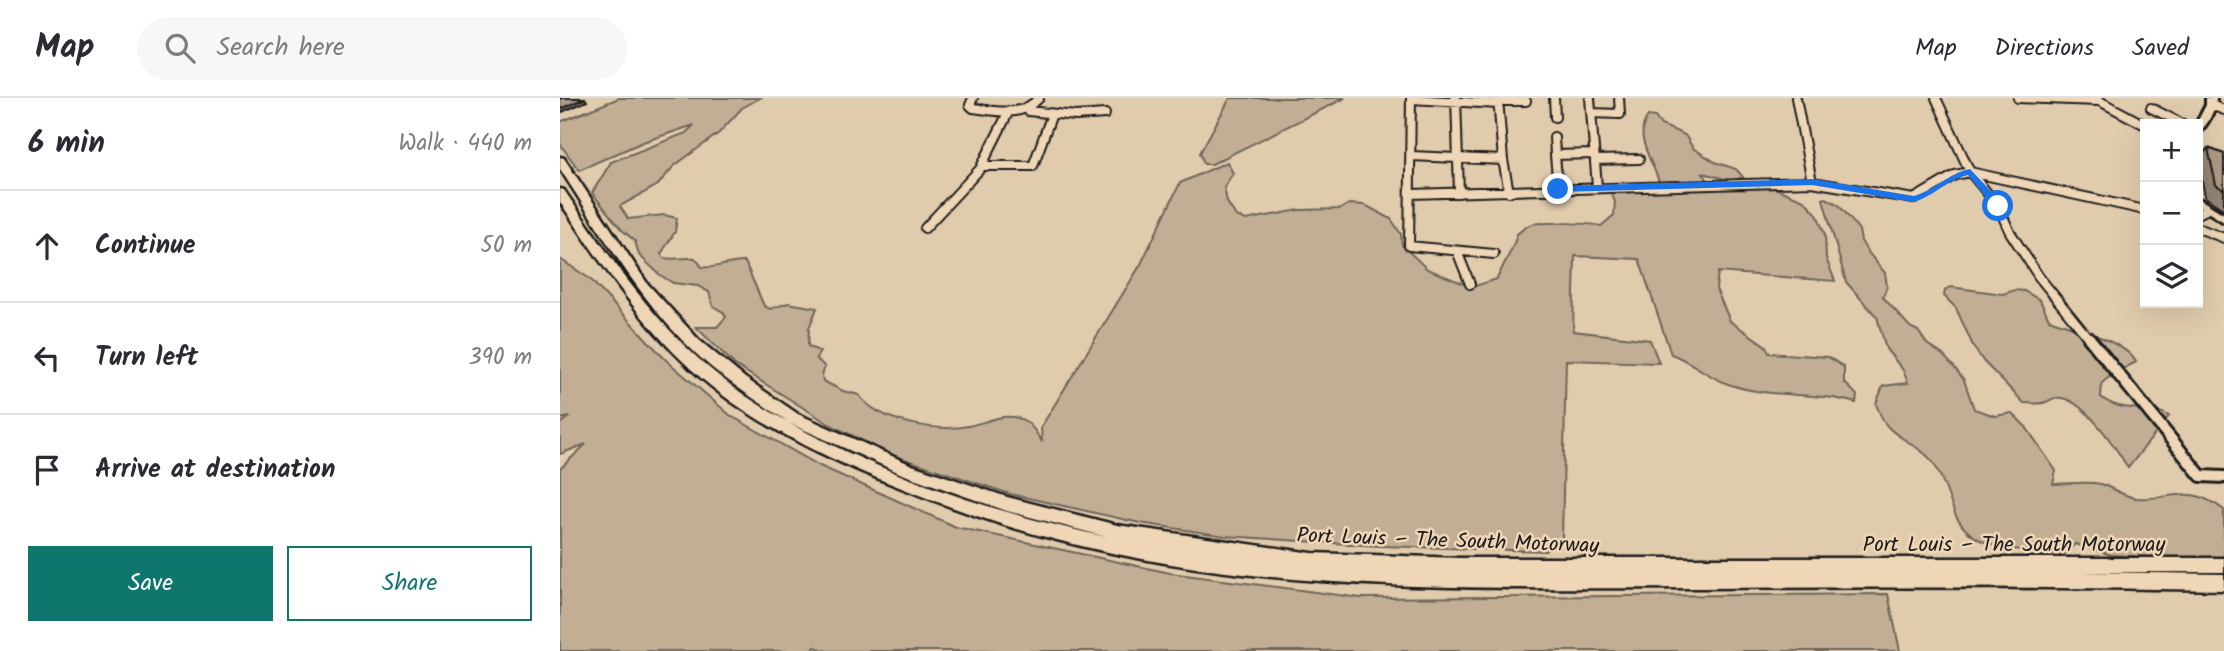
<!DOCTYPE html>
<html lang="en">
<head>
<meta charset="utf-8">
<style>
  body { margin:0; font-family:Kalam,sans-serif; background:#f7f7f7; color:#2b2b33 }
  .controls { position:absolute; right:21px; top:21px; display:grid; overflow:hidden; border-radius:0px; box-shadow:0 7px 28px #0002 }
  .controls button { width:63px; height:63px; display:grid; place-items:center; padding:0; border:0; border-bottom:2px solid #e1e1e2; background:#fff; color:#2b2b33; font:35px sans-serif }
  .stop { position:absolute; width:21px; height:21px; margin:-16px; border:5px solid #1a73e8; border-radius:50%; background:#fff }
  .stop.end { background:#1a73e8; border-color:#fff; box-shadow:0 2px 7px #0008 }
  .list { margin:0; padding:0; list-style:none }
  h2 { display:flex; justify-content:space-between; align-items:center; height:91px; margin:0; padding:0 28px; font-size:30px }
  h2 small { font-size:23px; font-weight:400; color:#7c7c81 }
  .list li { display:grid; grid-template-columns:46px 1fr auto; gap:21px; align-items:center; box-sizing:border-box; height:112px; padding:0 28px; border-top:2px solid #e1e1e2 }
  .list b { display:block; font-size:26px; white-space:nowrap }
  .list em { font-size:23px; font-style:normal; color:#7c7c81 }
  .actions { display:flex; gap:14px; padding:21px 28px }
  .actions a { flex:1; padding:16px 0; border:2px solid #0f766e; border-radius:0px; text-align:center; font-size:24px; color:#0f766e }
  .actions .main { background:#0f766e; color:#fff }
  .icon { flex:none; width:38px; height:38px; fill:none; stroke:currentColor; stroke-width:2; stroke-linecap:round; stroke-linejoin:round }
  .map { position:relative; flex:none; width:1664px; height:553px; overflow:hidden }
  header { display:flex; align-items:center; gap:42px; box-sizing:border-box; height:98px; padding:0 35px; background:#fff; border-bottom:2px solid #e1e1e2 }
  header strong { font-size:33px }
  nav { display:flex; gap:38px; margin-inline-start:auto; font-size:24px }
  .search { width:490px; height:63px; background:#f7f7f7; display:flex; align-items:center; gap:18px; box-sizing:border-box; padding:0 24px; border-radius:38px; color:#7c7c81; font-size:26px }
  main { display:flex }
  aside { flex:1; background:#fff }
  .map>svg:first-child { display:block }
  .green { fill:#c1ae95; stroke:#6e6558; stroke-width:2 }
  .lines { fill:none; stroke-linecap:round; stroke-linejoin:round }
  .minor-far1-casing { stroke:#1c1c1c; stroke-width:12 }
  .minor-casing { stroke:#1c1c1c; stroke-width:16 }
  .major-casing { stroke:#1c1c1c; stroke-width:6 }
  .highway-casing { stroke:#1c1c1c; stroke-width:5 }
  .minor-far1 { stroke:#eed6b6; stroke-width:8 }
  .minor { stroke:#eed6b6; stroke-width:10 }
  .major { fill:#eed6b6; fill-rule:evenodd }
  .highway { fill:#eed6b6; fill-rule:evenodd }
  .wall { fill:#938472; stroke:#1c1c1c; stroke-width:2 }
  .shaded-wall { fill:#786c5c; stroke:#1c1c1c; stroke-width:2 }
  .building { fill:#ab9a84; stroke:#1c1c1c; stroke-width:2 }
  .route { fill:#1a73e8 }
  .labels { text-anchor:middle; stroke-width:5; stroke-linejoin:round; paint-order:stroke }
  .street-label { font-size:21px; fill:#1c1c1c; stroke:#eed6b6 }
</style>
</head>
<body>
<header>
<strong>Map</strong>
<div class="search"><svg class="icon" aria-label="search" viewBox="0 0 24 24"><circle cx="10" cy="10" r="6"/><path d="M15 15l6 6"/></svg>Search here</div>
<nav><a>Map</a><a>Directions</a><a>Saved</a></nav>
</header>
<main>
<aside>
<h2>6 min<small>Walk · 440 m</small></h2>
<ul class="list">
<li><svg class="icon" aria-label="ahead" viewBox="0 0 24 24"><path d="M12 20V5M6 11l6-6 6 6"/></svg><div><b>Continue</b></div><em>50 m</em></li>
<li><svg class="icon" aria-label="left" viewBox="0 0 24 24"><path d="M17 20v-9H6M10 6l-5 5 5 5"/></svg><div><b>Turn left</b></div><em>390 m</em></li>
<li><svg class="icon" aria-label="arrive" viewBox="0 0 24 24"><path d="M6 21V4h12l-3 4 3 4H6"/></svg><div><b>Arrive at destination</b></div></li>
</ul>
<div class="actions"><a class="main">Save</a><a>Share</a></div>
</aside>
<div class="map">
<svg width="1664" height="553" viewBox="0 0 1664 553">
  <rect width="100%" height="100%" fill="#e1cbad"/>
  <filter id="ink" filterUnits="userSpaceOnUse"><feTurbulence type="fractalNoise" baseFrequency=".0143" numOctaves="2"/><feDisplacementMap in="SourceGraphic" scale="14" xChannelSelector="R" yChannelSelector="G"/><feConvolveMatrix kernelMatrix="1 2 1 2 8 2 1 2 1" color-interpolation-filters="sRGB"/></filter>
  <g filter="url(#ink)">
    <path class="green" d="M59,0H200L182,10L159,35L114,68L98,87L60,108L68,121L104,117L117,120L115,134L101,156L104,160C111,162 131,159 135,160C138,162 140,167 142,169C157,171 170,163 185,164L204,208L210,211L228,205L257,210L249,230L248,248L260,254L256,260L265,269L262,277L263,283L283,293L299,297C318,324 376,334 408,328C427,325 446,312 465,323C472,327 478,337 482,344L481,329L581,166L620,85L667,64L673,75L664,89L667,104L676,118L686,122L739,112L780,111L789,106L805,107L831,121L841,136L842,147L867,171L912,189L937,181C944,164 953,153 957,136C961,133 966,128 972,126C980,124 1032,125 1041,128L1054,117L1055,104L1051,94L1100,87C1095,66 1072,39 1088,18L1095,19L1101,27L1125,37L1133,50L1155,64L1176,71L1183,79L1172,83L1143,75L1149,84L1185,92L1200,84L1244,102L1257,116L1265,137L1266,160L1275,183L1158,174L1156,191L1170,223L1206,248L1209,255L1268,259L1284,269V284L1297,297L1296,305C1254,293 1210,301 1168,286C1148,279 1131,263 1111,256L1079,161L1015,158L1013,233L1090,242L1099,265L1006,262L1002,441L985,453L820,448L665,438L580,425L450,396L332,357L269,326L175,267L136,229H157L166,219L163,214L153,208L149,194L138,188L113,185L100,177L79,157L75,143L61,131L32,95L51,64L126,35L134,27L83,44L19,72L0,46V24Z
      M670,0H785L652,66H644L640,55Z
      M1266,100L1279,107L1299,132L1301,143L1307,153L1325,175L1327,188L1323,199L1350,229L1358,233L1367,246L1383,257L1393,268L1404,282L1414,311L1435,318L1452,315L1466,329L1496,373L1493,386C1508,386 1527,383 1541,386C1553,390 1564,399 1577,400C1615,402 1628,385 1664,412V463L1551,457L1515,446L1504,457C1468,449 1416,458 1396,418C1388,400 1384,380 1372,363C1361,349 1341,342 1329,330C1323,324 1319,314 1316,306L1323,288L1348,285L1343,272L1326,251L1317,219L1286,184L1263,101Z
      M0,161L30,181L106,262L171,318L260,368L396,429L610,475L801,500L1328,496L1340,553H267L255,549L252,553H0V371L26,346L0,356V326L10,319L0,321Z
      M1390,189L1443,196L1455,192L1464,193L1480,202L1489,221C1511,229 1565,243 1576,264C1563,271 1552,275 1542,285L1541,299C1561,316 1588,306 1609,318L1568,370C1557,351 1521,296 1496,300C1492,300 1489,303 1486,304C1479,307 1471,305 1464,305L1424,264L1414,250L1396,210L1384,198L1385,192Z"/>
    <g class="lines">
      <defs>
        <path id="minor-far1" d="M413,0L410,7L413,10C437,13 461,20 479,0
          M851,0L849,148L934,156
          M896,0L899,95
          M938,0L943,62L949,94
          M994,0L995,19
          M1030,0L1037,89
          M1236,0L1252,84
          M1376,0L1410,74L1438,108L1450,134L1479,179L1530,242
          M1458,0L1539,3
          M1534,0L1585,27
          M851,1L939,6
          M938,3H966
          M1651,7L1664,12
          M1591,10L1623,26
          M468,13L516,18L545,16
          M1031,15L1060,16L1059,0
          M994,39L995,57
          M1638,55L1664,67
          M851,58L943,62
          M1035,62L1079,61
          M422,68H473L492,16
          M998,91L995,57L1034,56
          M851,96L1252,84L1354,101L1395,77L1410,74L1585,112
          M1638,116L1648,111
          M365,130L420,71L449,13
          M1638,130L1664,140
          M897,153L910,186"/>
        <path id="minor" d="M1529,240L1641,378L1664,379"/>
        <path id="major" d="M1646,0H1656C1656,11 1647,29 1638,35L1636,26L1646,7Z
          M1638,100L1664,116V124L1638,108Z"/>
        <path id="highway" d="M0,59L4,60L87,185L139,242L185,280L238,316L352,367L447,399L557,427L752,455L901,460H1664V474H1521L1664,476V492C1490,489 1316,489 1142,490C928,490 706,497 497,442C445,429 394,411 344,391C280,366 216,337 161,296C93,245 47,174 0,104V91L4,92C70,189 121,265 227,323C193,300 158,278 129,249C76,197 40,132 0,71ZM229,325L342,376L447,413L547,439C437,416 329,379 229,325Z"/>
      </defs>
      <use href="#minor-far1" class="minor-far1-casing"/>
      <use href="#minor" class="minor-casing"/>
      <use href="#major" class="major-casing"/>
      <use href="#highway" class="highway-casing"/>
      <use href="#minor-far1" class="minor-far1"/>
      <use href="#minor" class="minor"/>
      <use href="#major" class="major"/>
      <use href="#highway" class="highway"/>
    </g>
    <path class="wall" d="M1648,50L1664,56V112L1645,99L1638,62Z"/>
    <path class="shaded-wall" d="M25,0L27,3L0,15V11Z"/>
    <path class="building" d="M0,0H25L0,11Z
      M1648,50L1664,56V92L1656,87Z"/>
  </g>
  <path class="route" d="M1410,71L1442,105V110H1435L1408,77C1388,81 1374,98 1354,104L1252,87L998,94L994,91L998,88L1252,81L1354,98C1375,92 1387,76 1410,71Z"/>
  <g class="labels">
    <g class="street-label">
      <text transform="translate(888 442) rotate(2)" y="7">Port Louis – The South Motorway</text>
      <text x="1454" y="453">Port Louis – The South Motorway</text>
    </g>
  </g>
</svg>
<div class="controls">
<button>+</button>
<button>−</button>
<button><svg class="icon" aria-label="layers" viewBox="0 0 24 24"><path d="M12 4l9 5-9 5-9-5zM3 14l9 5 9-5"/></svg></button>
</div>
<div class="stop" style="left:1438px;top:108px"></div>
<div class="stop end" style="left:998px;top:91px"></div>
</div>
</main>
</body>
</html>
